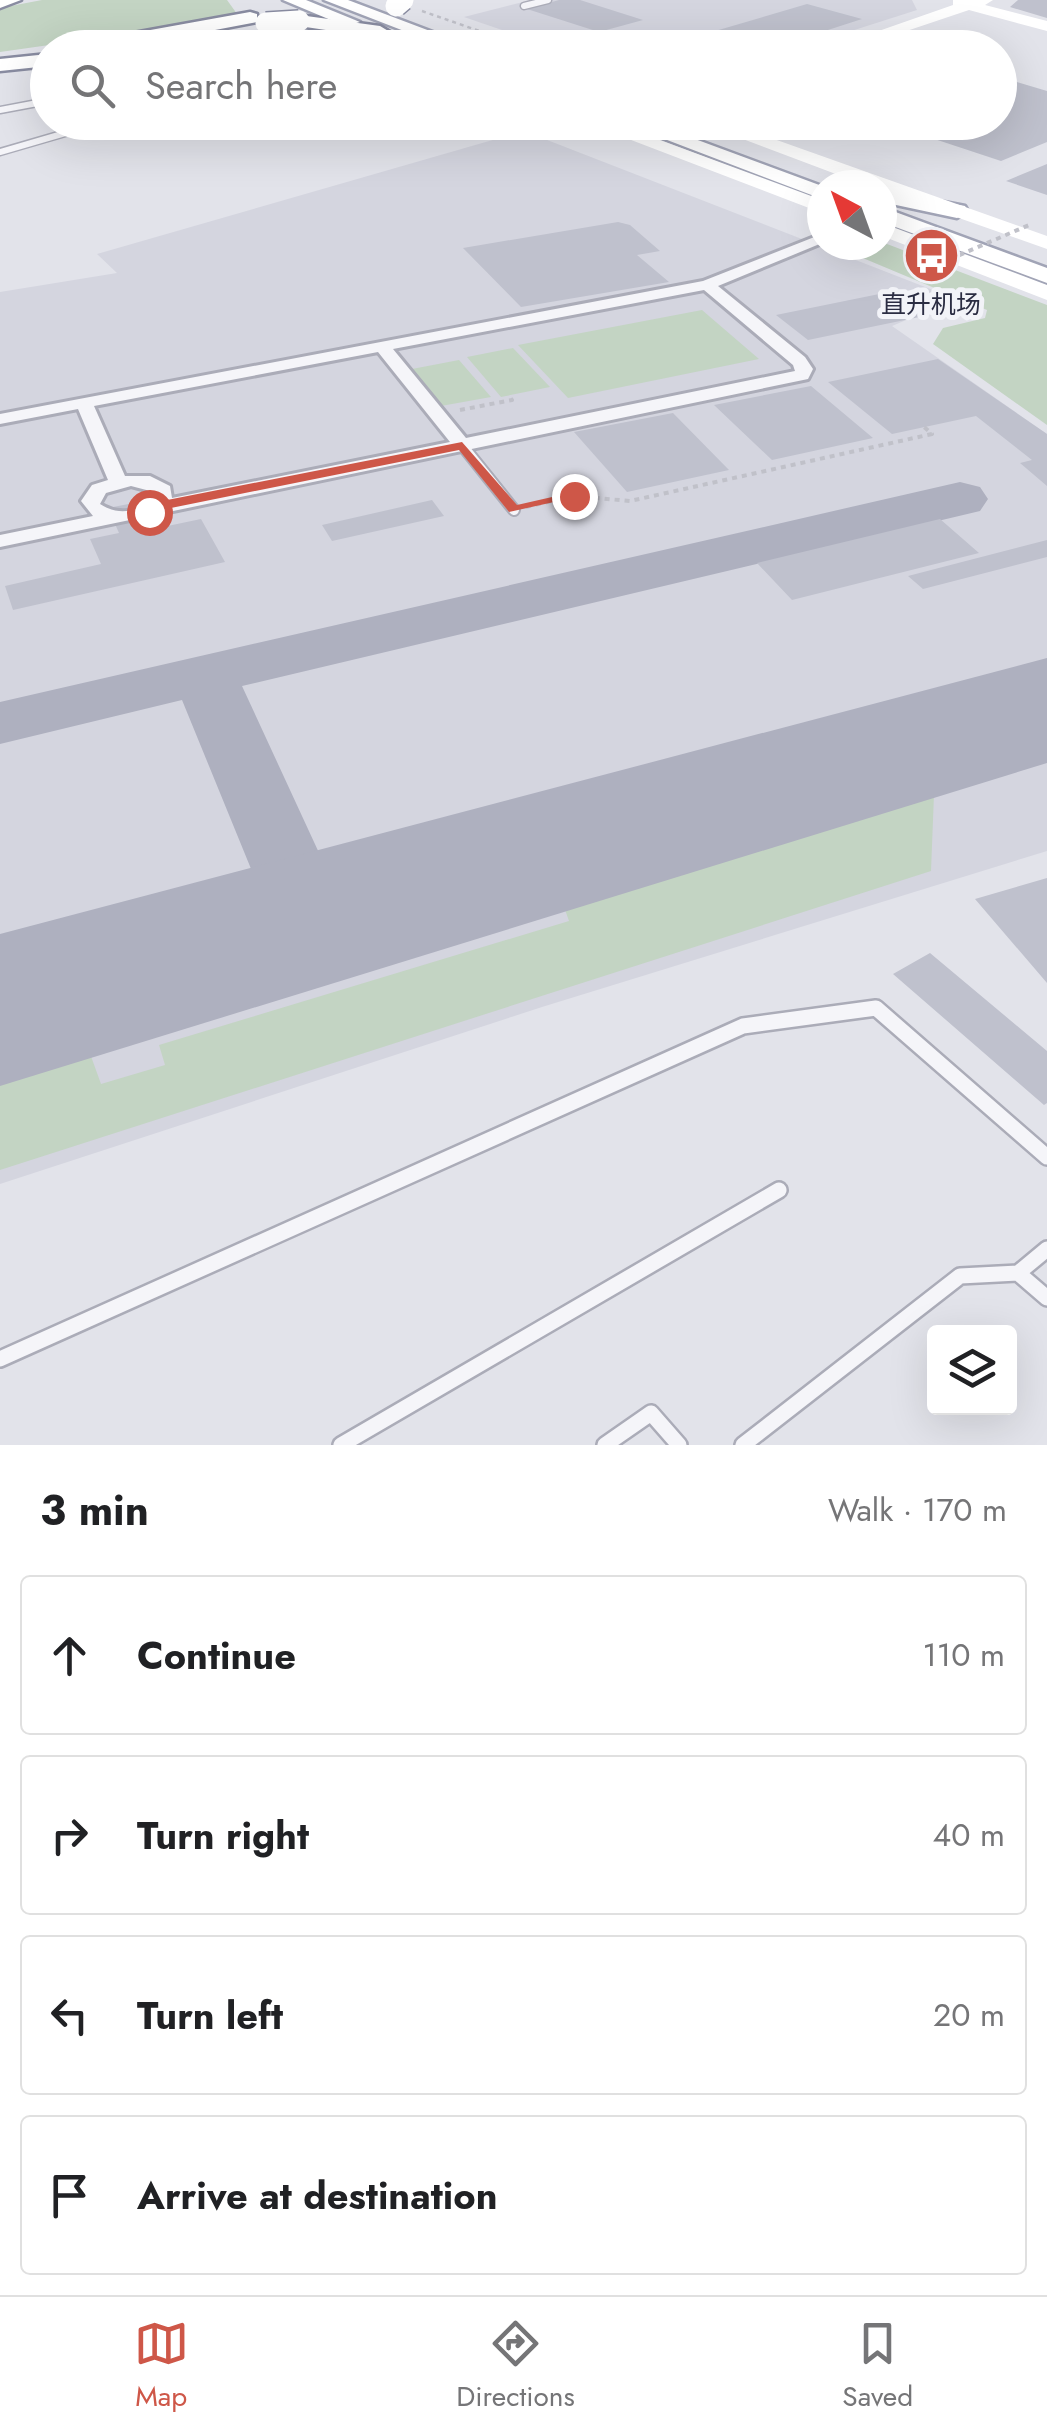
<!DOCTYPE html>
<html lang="en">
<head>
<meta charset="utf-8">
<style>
  body { margin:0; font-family:Jost,"Noto Sans SC",sans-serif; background:#f2f2f2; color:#202124 }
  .controls { position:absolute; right:30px; bottom:30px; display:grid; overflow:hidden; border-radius:10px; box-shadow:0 10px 40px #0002 }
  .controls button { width:90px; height:90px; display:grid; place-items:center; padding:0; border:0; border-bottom:2px solid #e0e0e0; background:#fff; color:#202124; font:50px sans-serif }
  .compass { position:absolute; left:807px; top:170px; width:90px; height:90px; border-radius:50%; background:#fff; box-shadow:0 10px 40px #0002; rotate:319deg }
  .stop { position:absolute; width:30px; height:30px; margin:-22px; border:8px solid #ce5748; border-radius:50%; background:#fff }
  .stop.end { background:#ce5748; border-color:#fff; box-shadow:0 2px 10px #0008 }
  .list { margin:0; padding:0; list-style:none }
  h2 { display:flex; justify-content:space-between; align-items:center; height:130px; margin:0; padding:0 40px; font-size:42px }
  h2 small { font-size:32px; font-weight:400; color:#757577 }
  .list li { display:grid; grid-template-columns:65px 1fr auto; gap:30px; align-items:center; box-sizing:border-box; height:160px; margin:0 20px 20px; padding:0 20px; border:2px solid #e0e0e0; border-radius:10px }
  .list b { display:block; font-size:38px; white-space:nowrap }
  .list em { font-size:32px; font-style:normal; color:#757577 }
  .icon { flex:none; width:55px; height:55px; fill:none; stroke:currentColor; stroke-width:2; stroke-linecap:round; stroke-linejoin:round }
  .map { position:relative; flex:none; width:1047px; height:1445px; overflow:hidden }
  .search { position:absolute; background:#fff; box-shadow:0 10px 40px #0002; left:30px; right:30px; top:30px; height:110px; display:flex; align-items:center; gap:25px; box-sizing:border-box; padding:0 35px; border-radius:55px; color:#757577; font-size:38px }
  .sheet { height:850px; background:#fff }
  nav { display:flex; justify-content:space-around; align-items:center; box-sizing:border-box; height:140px; border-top:2px solid #e0e0e0; background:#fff; font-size:28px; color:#757577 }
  nav a { display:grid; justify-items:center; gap:5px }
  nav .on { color:#ce5748 }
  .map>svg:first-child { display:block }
  .built { fill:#d4d5df }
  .green { fill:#c3d4c3 }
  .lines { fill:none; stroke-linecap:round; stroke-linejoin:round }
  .taxiway { fill:#aeb0bf; fill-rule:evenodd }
  .runway { fill:#aeb0bf; fill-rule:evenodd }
  .building { fill:#bfc1cd }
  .lane-far2-casing { stroke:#abacb8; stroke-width:9 }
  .lane-far1-casing { stroke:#abacb8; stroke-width:14 }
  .lane-casing { stroke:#abacb8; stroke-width:20 }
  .street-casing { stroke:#abacb8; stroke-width:6 }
  .primary-casing { stroke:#a1a4b6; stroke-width:5 }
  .highway-casing { stroke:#898ca1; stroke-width:5 }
  .path-far1 { stroke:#c0c1c9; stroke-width:2.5; stroke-dasharray:4 4; stroke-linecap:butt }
  .path { stroke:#c0c1c9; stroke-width:4; stroke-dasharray:5 5; stroke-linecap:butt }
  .lane-far2 { stroke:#f5f5f9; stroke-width:6 }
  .lane-far1 { stroke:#f5f5f9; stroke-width:10 }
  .lane { stroke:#f5f5f9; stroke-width:15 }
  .street { fill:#f5f5f9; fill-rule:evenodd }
  .secondary { fill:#fff; fill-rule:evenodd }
  .primary { fill:#fff; fill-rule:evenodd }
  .highway { fill:#fff; fill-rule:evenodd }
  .highway-bridge-casing { stroke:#898ca1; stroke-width:24; stroke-linecap:butt }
  .path-bridge { stroke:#c0c1c9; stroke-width:4; stroke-dasharray:5 5; stroke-linecap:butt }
  .highway-bridge { stroke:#fff; stroke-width:21 }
  .route { fill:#ce5748 }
  .labels { text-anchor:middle; stroke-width:10; stroke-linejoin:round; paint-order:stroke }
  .far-poi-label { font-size:25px; fill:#2a2c42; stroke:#f2f3f8 }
</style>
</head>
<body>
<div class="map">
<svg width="1047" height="1445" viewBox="0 0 1047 1445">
  <rect width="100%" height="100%" fill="#e2e3ea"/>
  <path class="built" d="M531,0H912L917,10L798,48L551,47L464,17Z
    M524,131L956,299L892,326L1047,434V851L542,1007L0,1184V292L117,273L97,254Z"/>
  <path class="green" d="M42,0H227L240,18L0,52V8Z
    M887,244L1047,305V425L933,344L943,328L985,318L987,310L858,256Z
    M702,310L759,359L568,398L518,345Z
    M513,348L550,387L501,397L467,357Z
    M459,360L491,397L441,406L412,369Z
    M935,769L931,871L0,1170V1046L79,1023L101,1084L165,1065L159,1045L569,921L555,881Z"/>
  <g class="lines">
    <path class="taxiway" d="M960,482L980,487L988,499L980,511L242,686L350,920L338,939L311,947L284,939L272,920L182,700L0,744V702Z"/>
    <path class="runway" d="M1047,658V763L0,1086V934Z"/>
  </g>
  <path class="building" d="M559,0H580L643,20L599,32L527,9Z
    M1018,0H1047V18L1010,7Z
    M807,4L862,19L772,48H701L681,41Z
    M1000,77L1047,91V142L1001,161L886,123L1000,122Z
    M1047,164V195L1006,181Z
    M618,222L630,225L660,251L637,255L669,282L521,307L463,248Z
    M894,291L929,315L808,340L776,315Z
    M938,359L1047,434V486L1020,463L1032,460L976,416L892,434L828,382Z
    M811,386L873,438L772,460L714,405Z
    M673,413L729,470L627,492L574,432Z
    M432,500L444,516L332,541L322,525Z
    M144,501L158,528L201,519L225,562L13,610L5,586L101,564L90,539L119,533L108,508Z
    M940,519L979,553L792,600L757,563Z
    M1047,540V557L923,589L908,576Z
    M1047,878V983L975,899Z
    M930,953L1047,1051V1103L1044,1105L893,974Z"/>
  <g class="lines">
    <defs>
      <path id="lane-far2" d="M524,6L548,0
        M0,110L48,101
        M0,152L103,122"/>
      <path id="lane-far1" d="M462,445L514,510"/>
      <path id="lane" d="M1018,1273L1047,1249
        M0,1359L743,1026L876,1008L1047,1157
        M341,1445L779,1190
        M605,1445L651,1413L679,1445
        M743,1445L960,1276L1018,1273L1047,1298"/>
      <path id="street" d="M822,234V243L718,286L805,357L813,369L808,379L0,547V535L93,516L81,501L92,485L108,480L78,409L0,424V414L703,281ZM704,290L793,365L795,371L466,438L393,349ZM378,352L450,442L172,498L170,486L150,476H125L94,406ZM131,486L154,492V499C136,512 119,516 100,504L106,493Z"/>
      <path id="primary" d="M283,0H306L360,22L345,26Z
        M324,0H348L475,48H448Z
        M620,122H649L822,186V199Z
        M886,191L965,206L968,211L957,218L882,202V192Z
        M882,207L1047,268V283L882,222Z"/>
      <path id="highway" d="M0,0H21L0,8Z
        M250,12L257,14V22L120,48H74L84,42Z
        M299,15L380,26L390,32L380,38L292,25L289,21Z
        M48,54V66L0,71V59Z"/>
    </defs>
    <use href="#lane-far2" class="lane-far2-casing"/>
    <use href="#lane-far1" class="lane-far1-casing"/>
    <use href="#lane" class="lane-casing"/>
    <use href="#street" class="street-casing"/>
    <use href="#primary" class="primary-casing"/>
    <use href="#highway" class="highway-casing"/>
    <path class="path-far1" d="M422,11L528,48"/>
    <path class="path" d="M460,410L512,400L508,395
      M526,507L574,496L630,501L932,434L924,427"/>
    <use href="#lane-far2" class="lane-far2"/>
    <use href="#lane-far1" class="lane-far1"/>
    <use href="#lane" class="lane"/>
    <use href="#street" class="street"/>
    <path class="secondary" d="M953,0H993L985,5L1047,21V31L969,10L856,48H830L953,5Z
      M376,30L390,33L371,48H351Z
      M584,122H611L822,200V213Z
      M698,122H726L1047,236V249L882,191V185H865Z
      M882,223L1047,285V300L882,236Z"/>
    <use href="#primary" class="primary"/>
    <use href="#highway" class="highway"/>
    <defs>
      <path id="highway-bridge" d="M396,6L403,0
        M266,23L299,21"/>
    </defs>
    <use href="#highway-bridge" class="highway-bridge-casing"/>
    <path class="path-bridge" d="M941,263L1029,225"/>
    <use href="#highway-bridge" class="highway-bridge"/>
  </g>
  <path class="route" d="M462,442L517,505L574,492L581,496L509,512L459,450L161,510L149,516L142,512L157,502Z"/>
  <defs>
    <symbol id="bus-disc" viewBox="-11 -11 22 22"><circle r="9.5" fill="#ce5748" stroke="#f2f3f8"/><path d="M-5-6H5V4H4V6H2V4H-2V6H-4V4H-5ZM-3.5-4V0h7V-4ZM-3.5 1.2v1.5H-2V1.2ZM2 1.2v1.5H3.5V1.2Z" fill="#fff"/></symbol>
  </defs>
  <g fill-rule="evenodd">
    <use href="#bus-disc" x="900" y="224" width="63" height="63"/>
  </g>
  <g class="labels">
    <g class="far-poi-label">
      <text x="931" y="313">直升机场</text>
    </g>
  </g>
</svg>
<div class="controls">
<button><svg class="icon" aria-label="layers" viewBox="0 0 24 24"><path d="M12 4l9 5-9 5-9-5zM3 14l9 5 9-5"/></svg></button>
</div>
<svg class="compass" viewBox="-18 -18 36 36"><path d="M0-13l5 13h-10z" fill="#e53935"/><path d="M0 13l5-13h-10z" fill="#757577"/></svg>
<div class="stop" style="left:149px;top:512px"></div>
<div class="stop end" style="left:574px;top:496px"></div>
<div class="search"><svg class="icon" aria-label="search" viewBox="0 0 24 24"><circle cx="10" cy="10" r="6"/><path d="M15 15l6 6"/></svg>Search here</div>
</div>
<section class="sheet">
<h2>3 min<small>Walk · 170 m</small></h2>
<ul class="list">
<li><svg class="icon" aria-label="ahead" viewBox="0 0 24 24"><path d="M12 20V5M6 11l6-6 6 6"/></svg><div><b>Continue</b></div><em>110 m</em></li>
<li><svg class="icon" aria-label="right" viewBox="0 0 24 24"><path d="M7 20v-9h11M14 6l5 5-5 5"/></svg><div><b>Turn right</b></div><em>40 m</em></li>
<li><svg class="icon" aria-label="left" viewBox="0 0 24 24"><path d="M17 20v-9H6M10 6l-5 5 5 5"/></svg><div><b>Turn left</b></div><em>20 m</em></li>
<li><svg class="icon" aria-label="arrive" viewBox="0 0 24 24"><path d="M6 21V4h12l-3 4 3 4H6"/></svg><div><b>Arrive at destination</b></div></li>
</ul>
</section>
<nav>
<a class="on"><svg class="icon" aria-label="map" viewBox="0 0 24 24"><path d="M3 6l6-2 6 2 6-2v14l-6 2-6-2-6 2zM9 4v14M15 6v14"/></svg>Map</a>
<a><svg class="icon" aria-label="directions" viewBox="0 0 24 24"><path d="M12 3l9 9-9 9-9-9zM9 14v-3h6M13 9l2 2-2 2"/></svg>Directions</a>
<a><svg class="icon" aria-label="saved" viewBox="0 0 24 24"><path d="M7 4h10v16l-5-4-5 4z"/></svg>Saved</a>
</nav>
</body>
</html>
